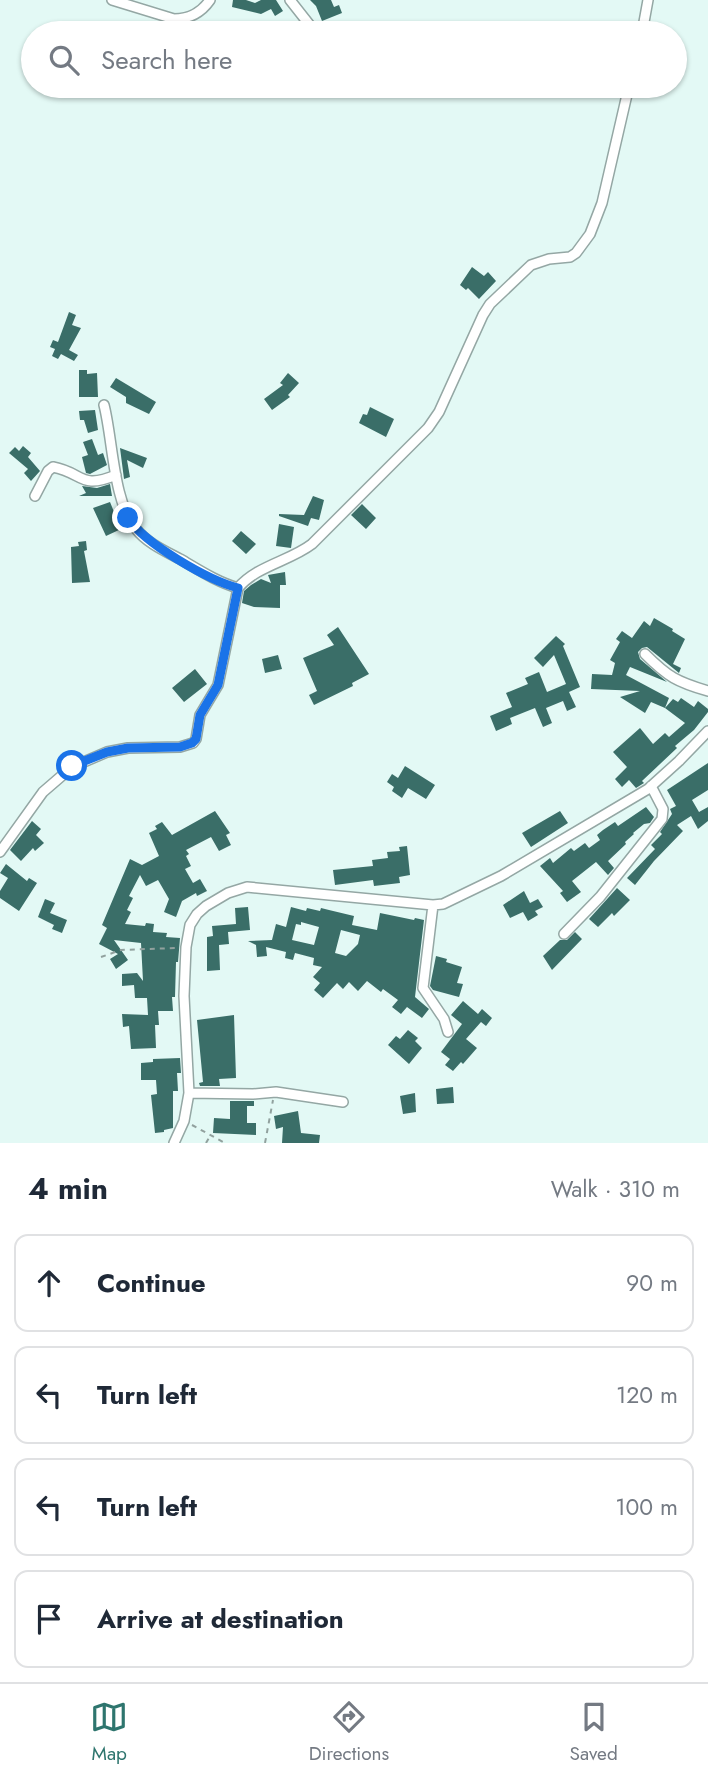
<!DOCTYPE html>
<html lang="en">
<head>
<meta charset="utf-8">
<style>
  body { margin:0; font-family:Jost,sans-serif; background:#f6f6f7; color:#1f2937 }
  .stop { position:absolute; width:21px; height:21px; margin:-16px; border:5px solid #1a73e8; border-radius:50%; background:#fff }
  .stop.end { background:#1a73e8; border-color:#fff; box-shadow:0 2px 7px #0008 }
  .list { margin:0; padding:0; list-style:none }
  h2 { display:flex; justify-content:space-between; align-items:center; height:91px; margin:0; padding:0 28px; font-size:30px }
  h2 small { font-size:23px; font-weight:400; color:#747a83 }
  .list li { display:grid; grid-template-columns:46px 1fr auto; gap:21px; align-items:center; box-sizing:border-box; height:98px; margin:0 14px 14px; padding:0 14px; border:2px solid #e0e1e3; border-radius:14px }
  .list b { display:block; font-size:26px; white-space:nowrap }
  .list em { font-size:23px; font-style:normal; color:#747a83 }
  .icon { flex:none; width:38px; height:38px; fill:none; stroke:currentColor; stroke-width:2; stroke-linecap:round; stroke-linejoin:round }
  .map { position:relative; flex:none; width:708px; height:1143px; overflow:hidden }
  .search { position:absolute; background:#fff; box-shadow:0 2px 5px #0004; left:21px; right:21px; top:21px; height:77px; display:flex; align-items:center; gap:18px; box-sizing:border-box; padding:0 24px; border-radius:38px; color:#747a83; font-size:26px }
  .sheet { height:539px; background:#fff }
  nav { display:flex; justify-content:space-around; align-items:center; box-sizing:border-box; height:98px; border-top:2px solid #e0e1e3; background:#fff; font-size:19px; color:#747a83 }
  nav a { display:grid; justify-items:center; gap:4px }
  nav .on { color:#2e756e }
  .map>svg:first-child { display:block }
  .building { fill:#3a6e68; fill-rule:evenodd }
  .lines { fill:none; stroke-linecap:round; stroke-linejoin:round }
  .minor-casing { stroke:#94a7a4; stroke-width:12 }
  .path { stroke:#91a19e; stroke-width:2; stroke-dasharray:5 5; stroke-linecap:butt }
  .minor { stroke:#fff; stroke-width:9 }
  .route { stroke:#1a73e8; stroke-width:9 }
</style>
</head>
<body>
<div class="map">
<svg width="708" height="1143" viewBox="0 0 708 1143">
  <rect width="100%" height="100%" fill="#e3f9f5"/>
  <path class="building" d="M233,0H246L255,3L261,0H276L283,11L275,16L271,9L261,14L232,7Z
    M310,0H331L334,7L339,5L342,13L322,21L316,6Z
    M472,267L484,276L488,272L496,281L479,299L468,288L466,290L460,285Z
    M69,312L76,315L72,325L81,328L69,350L78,355L74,361L61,354L58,359L52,356L55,349L50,347L53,340L58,342Z
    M79,370H87V374L97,373L98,397H79Z
    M288,373L299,383L288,395L290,397L272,410L264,399L283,385L280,383Z
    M116,378L156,402L149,414L126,403V397L110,387Z
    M370,407L394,419L386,437L359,423L363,414L367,415Z
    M95,410L98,430L88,433L84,420H80L79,411Z
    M92,439L98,455L103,453L107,465L90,474L86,473L82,457L88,455L83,442Z
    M23,446L31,453L28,457L40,471L31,481L24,473L28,469L9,453L15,447L19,451Z
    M120,448L147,458L143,468L127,460L130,477L124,479Z
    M110,484L112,496H79L86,493L82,486L97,488Z
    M313,496L324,500L319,520L311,518L308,526L279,516V514L304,515Z
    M110,502L121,529L106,536L93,508Z
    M362,504L376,518L366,529L351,515Z
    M279,524L294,527L291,548L276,546Z
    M241,531L256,544L246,554L232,541Z
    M86,541L87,550L84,551L90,582L72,583L71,547L79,546L78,542Z
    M285,572L286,585H280V608L254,607L242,603L244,591L251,585L261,579L271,583L268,575Z
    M654,618L673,629L672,631L685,639L673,664L681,668L679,673L647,647L642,648L638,652L640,659L667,682L630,667L626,675L669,698L665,708L651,702L645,713L620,697L640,691L591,689L592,674L612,675L615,663L610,660L620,642L616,639L622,631L632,638L644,621L650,626Z
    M338,627L369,674L352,683L353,686L314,705L309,695L317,691L303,658L334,645L327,635Z
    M556,636L565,644L563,646L580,687L569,692L576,707L567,711L563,701L546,708L552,723L543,727L535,708L510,718L512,724L496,731L490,716L512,707L506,693L528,684L525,678L539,672L547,692L566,684L554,655L543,667L534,658Z
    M278,655L282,669L265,673L262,659Z
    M195,669L207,684L184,702L172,688Z
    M681,698L694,707L698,701L708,709V712L694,730L675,746L677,748L642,781L644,783L636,788L629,780L622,787L615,779L627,767L613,752L640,728L653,744L665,733L669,737L685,723L665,708L673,699L678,702Z
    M708,763V790L692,800L699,812L708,807V821L698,829L691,816L677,825L683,831L654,861L635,885L627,878L655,849L651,845L662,834L660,832L672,814L670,809L676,806L667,790Z
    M405,766L435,785L426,799L408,788L402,798L392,791L394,787L387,782L392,774L398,778Z
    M646,807L654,817L650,823L644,824L633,833L634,834L625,842L626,844L608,861L614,868L608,875L596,862L572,881L581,892L567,902L560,893L563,891L540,866L550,858L553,863L571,848L574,851L585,843L589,848L600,840L597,835L603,830L615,822L618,826Z
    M215,811L230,833L226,835L231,845L219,851L211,837L186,850L189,854L186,856L191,866L185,869L193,883L200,879L207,891L197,896L196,893L182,901L176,917L164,912L169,899L158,880L146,886L140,875L129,896L133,898L127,910L131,912L125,924L145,926L146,923L154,924L153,932L167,933L166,937L180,938L178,962H176L175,997H172L173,1011H158L159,1025H155L156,1048L131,1049L129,1026L123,1027L122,1014L148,1015L147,998H135L134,985L122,986V974L137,973L143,981L141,943L114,940L128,960L116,969L110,959L118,954L99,944L107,928L102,925L130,859L142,865L159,856L149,833L157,829L155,826L162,822L172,835Z
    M560,811L568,823L531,847L522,833Z
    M32,821L41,829L36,835L44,843L35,851L33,848L21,861L10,850Z
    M407,846L410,875L399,877L400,883L374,886L373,880L335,885L333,870L373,866L372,860L388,858L387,852L400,851L399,847Z
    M6,864L27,881L29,878L37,883L19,911L0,898V891L8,878L0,873Z
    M617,888L630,900L614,916L612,913L598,927L589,919Z
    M524,891L530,903L538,899L543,907L535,911L538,915L528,921L523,912L510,918L503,905Z
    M45,899L55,903L50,913L67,920L62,933L52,929L54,925L38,917Z
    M248,907L250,930L228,932L229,944L219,945L220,970L207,971V937L213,936L212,926L236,924L235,908Z
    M291,907L306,911L307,908L320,911L321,908L329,910L354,916L352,925L377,930L380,913L414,920L415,918L424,920L415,997L429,1009L422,1018L407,1007L401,1014L392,1007L398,1000L383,989L381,992L367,981L358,991L349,982L343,989L337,983L323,998L314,990L320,983L313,977L322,967L313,965L314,958L295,953L293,960L285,958L286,952L266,947L267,956L257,957L256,945L248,941L272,940L276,924L286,927ZM301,922L319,927L314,945L292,940L296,924L301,925ZM341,930L360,935L358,944L346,956L335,953Z
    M575,932L582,939L552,970L543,956L560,940H567Z
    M436,956L447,959L446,962L462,967L457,983L463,984L459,997L433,990L430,986Z
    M463,1001L478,1014L482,1009L492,1018L486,1026L481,1022L466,1039L477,1048L463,1064L461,1062L453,1071L445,1065L450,1059L441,1052L462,1024L451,1015Z
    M234,1015L236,1078L219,1079L220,1086H200L199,1083L203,1082L197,1020Z
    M408,1030L418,1038L415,1041L422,1048L409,1064L388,1045L396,1036L400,1039Z
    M180,1058L181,1073H177L178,1091H173V1128L164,1130V1132L155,1133L151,1095L157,1094L156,1080H141V1063L153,1062V1059Z
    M453,1087L454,1103L437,1104L436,1089Z
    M415,1093L416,1112L403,1114L400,1096Z
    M230,1101H254V1106H247V1123H256V1135L213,1133L214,1118L230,1119Z
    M298,1111L301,1133L320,1135L319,1143H282L283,1127L276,1129L274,1116Z"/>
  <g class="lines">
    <defs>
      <path id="minor" d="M112,0L174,19C190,19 201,13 210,0
        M290,0L316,33
        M642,33L648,0
        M104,405C113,440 113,502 136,529C147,543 165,551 180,559C199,570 217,582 238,588
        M35,496L48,471L53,467C84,473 80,490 116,475
        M645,654C668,677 677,682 708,691
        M0,852L43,792L72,767L107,752L128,748L180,747L193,743L196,739L200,715L218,685L238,588C256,566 290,561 312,544L428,428L439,412L483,315L490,304L531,265L549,259L570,257L576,253L590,234L602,203L629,86
        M433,905L423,988L444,1019L448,1032
        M564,934L600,897L662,819L663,809L651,786
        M189,1093L253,1094L276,1092L343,1102
        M174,1143L184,1121L189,1093L184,996L186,947L190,925L197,914L206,906L228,893L247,887L433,905L443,904L501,876L648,789L679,761L708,731"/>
    </defs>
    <use href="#minor" class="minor-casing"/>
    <path class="path" d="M101,957L121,950L175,948
      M192,1125L225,1143
      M206,1143L210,1136
      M265,1143L273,1100"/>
    <use href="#minor" class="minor"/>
  </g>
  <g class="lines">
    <path class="route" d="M72,766L107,752L128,748L180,747L192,743L196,739L200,715L218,685L238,588C208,580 145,544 128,518"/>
  </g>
</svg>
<div class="stop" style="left:72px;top:766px"></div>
<div class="stop end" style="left:128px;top:518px"></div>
<div class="search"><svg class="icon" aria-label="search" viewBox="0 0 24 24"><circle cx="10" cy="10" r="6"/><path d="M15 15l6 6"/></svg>Search here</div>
</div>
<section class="sheet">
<h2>4 min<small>Walk · 310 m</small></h2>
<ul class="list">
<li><svg class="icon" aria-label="ahead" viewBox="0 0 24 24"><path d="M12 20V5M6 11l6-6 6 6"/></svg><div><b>Continue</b></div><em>90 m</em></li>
<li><svg class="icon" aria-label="left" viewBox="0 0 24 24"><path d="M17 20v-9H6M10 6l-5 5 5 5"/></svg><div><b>Turn left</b></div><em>120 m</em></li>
<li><svg class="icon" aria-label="left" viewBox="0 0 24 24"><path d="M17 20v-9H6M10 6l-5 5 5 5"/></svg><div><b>Turn left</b></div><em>100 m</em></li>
<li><svg class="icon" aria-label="arrive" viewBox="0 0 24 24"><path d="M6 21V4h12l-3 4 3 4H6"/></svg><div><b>Arrive at destination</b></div></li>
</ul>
</section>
<nav>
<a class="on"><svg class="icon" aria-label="map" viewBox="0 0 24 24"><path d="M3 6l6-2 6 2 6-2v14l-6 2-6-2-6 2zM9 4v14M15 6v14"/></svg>Map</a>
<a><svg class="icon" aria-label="directions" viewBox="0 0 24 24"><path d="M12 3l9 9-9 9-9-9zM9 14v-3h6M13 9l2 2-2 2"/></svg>Directions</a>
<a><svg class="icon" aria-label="saved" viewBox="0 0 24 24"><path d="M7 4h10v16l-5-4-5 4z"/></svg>Saved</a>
</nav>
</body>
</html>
